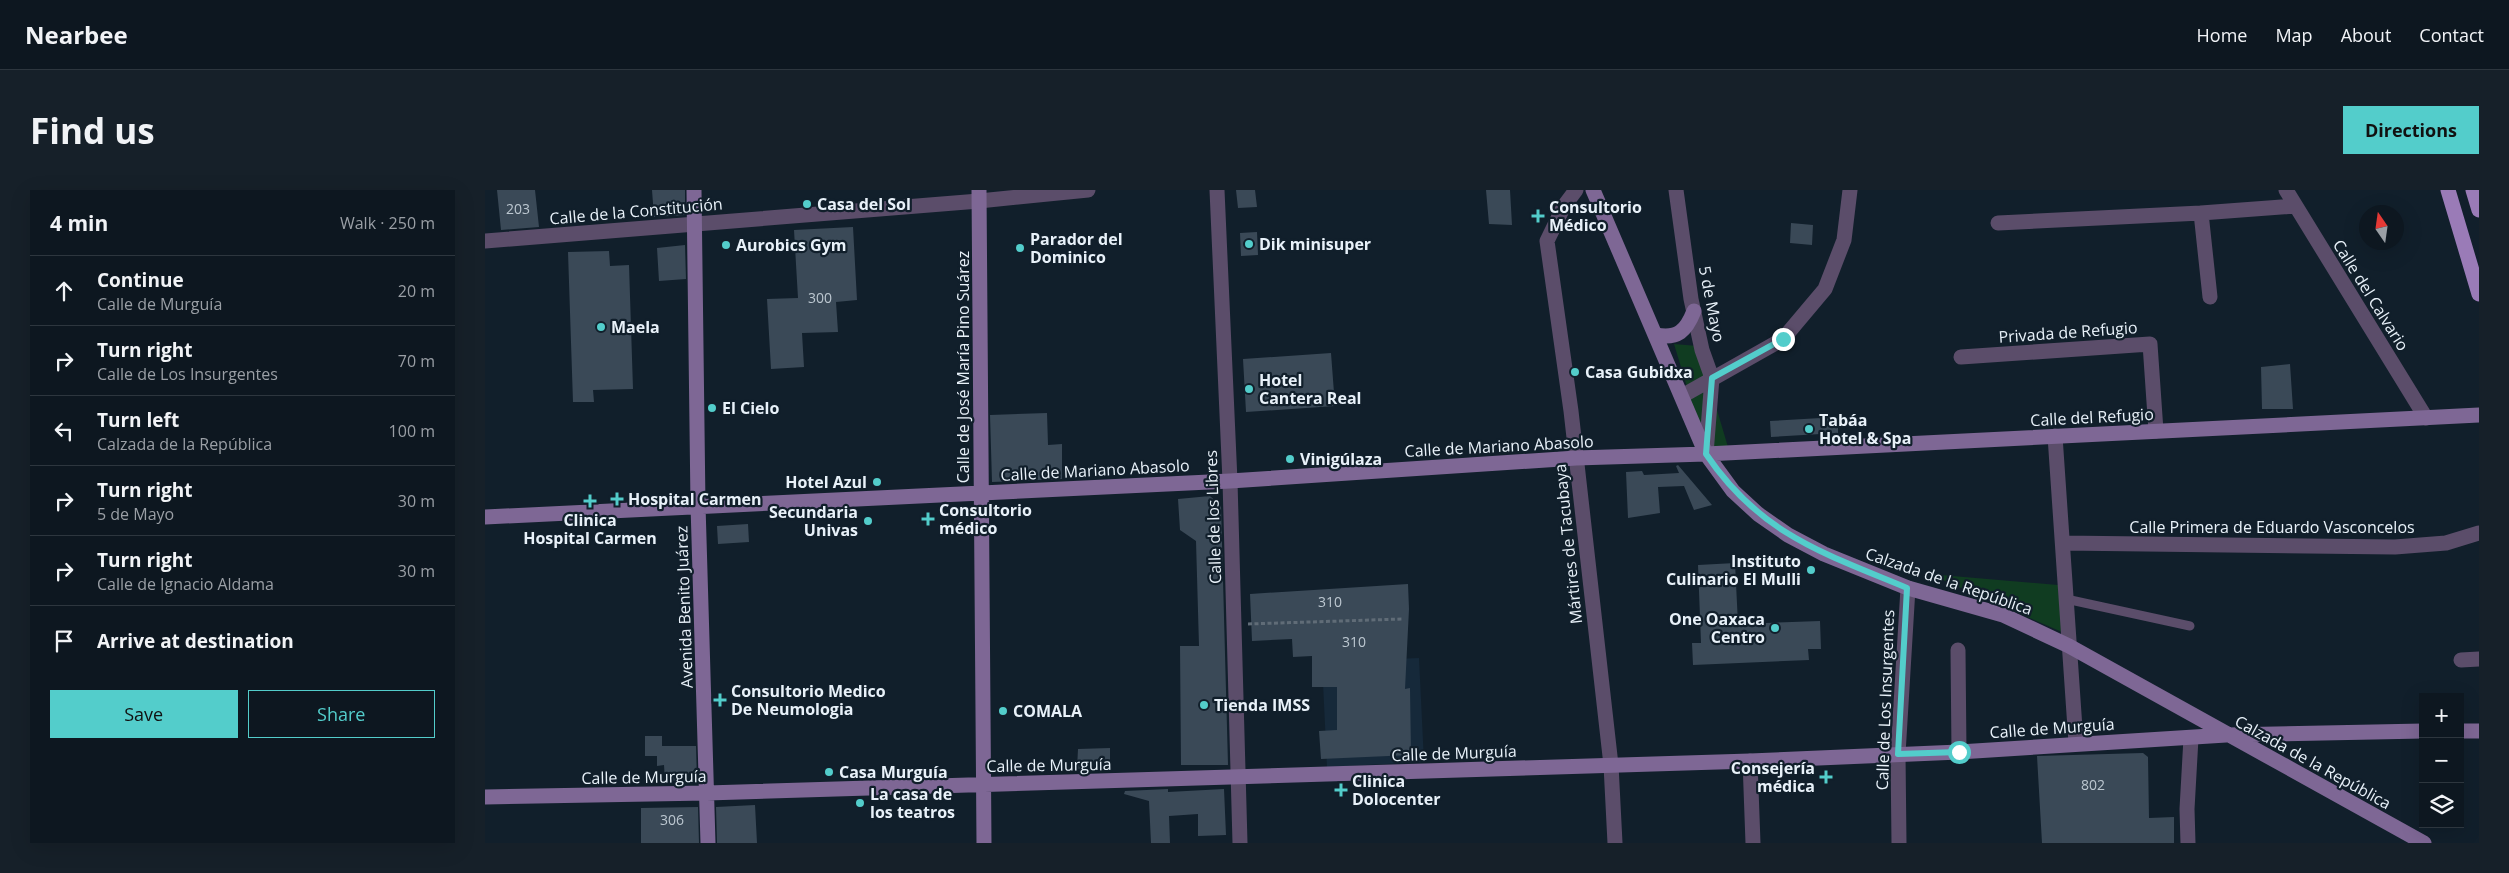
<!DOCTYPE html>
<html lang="en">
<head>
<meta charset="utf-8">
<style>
  body { margin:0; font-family:"Open Sans",sans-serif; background:#162029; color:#f1f3f6 }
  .controls { position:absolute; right:15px; bottom:15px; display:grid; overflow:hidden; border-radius:0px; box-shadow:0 5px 20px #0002 }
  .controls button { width:45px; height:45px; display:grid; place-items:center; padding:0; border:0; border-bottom:1px solid #2d363e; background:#0d1720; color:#f1f3f6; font:25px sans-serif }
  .compass { position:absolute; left:1874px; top:15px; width:45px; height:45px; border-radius:50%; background:#0d1720; box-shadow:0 5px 20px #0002; rotate:347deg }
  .stop { position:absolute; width:15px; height:15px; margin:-11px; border:4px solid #53cdcb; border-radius:50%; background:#fff }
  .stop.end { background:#53cdcb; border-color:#fff; box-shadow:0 1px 5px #0008 }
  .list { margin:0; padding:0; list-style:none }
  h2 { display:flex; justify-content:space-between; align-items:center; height:65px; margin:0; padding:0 20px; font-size:21px }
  h2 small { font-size:16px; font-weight:400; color:#9a9fa5 }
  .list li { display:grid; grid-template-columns:32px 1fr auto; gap:15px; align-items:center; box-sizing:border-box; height:70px; padding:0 20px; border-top:1px solid #2d363e }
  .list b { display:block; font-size:19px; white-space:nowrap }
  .list p { margin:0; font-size:16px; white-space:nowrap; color:#9a9fa5 }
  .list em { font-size:16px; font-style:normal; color:#9a9fa5 }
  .actions { display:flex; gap:10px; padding:15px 20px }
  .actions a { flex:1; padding:11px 0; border:1px solid #53cdcb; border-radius:0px; text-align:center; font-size:18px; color:#53cdcb }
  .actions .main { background:#53cdcb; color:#111 }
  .icon { flex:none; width:28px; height:28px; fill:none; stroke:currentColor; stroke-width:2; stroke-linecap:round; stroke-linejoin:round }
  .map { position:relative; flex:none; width:1994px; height:653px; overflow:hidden; border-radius:0px }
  header { display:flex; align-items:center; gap:30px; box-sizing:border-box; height:70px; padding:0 25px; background:#0d1720; border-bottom:1px solid #2d363e }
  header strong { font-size:24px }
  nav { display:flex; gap:28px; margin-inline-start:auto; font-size:18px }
  .intro { display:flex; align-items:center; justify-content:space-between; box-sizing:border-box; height:120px; padding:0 30px }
  h1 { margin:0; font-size:35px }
  .button { padding:12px 22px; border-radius:0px; background:#53cdcb; color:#111; font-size:18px; font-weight:700 }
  main { display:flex; gap:30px; padding:0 30px }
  aside { flex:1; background:#0d1720; border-radius:0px; box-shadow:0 5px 20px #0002 }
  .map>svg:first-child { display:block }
  .built { fill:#16293a }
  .green { fill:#103c21 }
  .building { fill:#3a4957 }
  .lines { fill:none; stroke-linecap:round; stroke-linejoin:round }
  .path { stroke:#606c77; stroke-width:3; stroke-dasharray:4 2.5; stroke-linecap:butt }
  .lane { stroke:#5b4d6a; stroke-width:9 }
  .street { stroke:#5b4d6a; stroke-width:15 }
  .secondary { stroke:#7e6795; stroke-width:15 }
  .primary { stroke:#9a7bb7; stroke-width:15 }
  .route { stroke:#53cdcb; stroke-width:6 }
  .poi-dot { fill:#53cdcb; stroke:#111f2b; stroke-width:2 }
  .labels { text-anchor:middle; stroke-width:4.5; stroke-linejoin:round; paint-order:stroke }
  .number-label { font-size:14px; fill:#bcc7d0 }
  .poi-label { font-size:16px; font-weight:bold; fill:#e8f1f9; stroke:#111f2b; text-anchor:start }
  .street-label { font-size:16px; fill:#e8f1f9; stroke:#111f2b }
</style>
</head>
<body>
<header>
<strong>Nearbee</strong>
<nav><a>Home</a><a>Map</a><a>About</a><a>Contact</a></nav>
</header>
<div class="intro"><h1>Find us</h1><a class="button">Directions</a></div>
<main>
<aside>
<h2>4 min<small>Walk · 250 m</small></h2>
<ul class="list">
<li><svg class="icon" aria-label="ahead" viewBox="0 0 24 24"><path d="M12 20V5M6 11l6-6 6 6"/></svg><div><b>Continue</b><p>Calle de Murguía</p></div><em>20 m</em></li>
<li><svg class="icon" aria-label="right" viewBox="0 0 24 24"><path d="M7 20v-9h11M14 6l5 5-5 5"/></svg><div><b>Turn right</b><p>Calle de Los Insurgentes</p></div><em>70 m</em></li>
<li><svg class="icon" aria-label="left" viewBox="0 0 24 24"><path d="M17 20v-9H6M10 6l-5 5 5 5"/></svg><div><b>Turn left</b><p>Calzada de la República</p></div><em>100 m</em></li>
<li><svg class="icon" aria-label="right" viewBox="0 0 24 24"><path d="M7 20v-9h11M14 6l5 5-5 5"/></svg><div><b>Turn right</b><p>5 de Mayo</p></div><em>30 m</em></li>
<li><svg class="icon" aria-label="right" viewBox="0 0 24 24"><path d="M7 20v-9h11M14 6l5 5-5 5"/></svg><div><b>Turn right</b><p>Calle de Ignacio Aldama</p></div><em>30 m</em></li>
<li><svg class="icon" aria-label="arrive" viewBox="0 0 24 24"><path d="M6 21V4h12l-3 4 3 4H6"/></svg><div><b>Arrive at destination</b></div></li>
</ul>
<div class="actions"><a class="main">Save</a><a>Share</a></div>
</aside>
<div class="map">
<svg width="1994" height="653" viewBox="0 0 1994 653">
  <rect width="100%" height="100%" fill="#111f2b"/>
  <path class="built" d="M934,468L939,572L842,577L837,472Z"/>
  <path class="green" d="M1189,154L1213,156L1243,257L1222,263Z
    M1444,384L1573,395L1577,442Z"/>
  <path class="building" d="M12,0H50L54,37L16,40Z
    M167,0H200V25L169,27Z
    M751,0H770L772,17L753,18Z
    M1001,0H1025L1027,35L1004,34Z
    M1306,33L1328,35L1327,55L1305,53Z
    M368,37L372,110L351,112L353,142L317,143L319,177L286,179L282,109L313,108L309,40Z
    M772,42L773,65L756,66L755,43Z
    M200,55L201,89L174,91L172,58Z
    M124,61L125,76L144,75L148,199L108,200L109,212H88L83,62Z
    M846,163L850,216L761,222L758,169Z
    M1805,174L1808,219H1777L1776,177Z
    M562,223L563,255L577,254V289L507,292L505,225Z
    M1353,227V243L1286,247L1285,231Z
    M1193,275L1227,315L1209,320L1199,296L1173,297L1175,323L1143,328L1141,282L1157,281L1159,285L1194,283L1191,276Z
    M725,306L736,316L743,575H696L695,456H714L711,351L695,340L693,309Z
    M263,334L264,352L233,354L232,336Z
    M1250,373L1253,434L1335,431L1336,459H1323L1324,470L1208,475L1207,453H1216L1213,375Z
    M923,394L924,419L920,499L925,498L926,565L836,569L834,541L852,540V497H827V466L808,467L807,449L767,451L765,404Z
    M160,546H177V556H211L212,590L180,591L179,575L172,576V566H160Z
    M625,558V580L592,579L593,559Z
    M1658,563L1663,567L1664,628L1689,627V653H1557L1552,566Z
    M683,599V602L739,599L741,645L713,646V624L684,626L685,653H666L664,611L639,604L640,601Z
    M270,615L272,653H232L231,617Z
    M213,617L214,653H156V618Z"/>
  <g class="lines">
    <path class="path" d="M763,434L917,429"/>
    <path class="lane" d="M1581,409L1705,436"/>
    <path class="street" d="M732,0L745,291L755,653
      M1091,0L1079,16L1062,51L1086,221L1126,575L1130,653
      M1191,0L1206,109L1217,160L1227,188L1221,264
      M1801,0L1941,228
      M1716,23L1725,107
      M1513,33L1716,23L1810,16
      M0,51L494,11L603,0
      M1476,167L1665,154L1671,241
      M1197,206L1298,149L1340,99L1359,50L1365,0
      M1570,246L1591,553
      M1578,353L1910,357L1961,353L1994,343
      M1473,460L1474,562
      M1976,470L1994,469
      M1265,571L1268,653
      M1414,653L1413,564L1423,398
      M1703,653L1702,619L1706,548"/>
    <path class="secondary" d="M209,0L213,315L223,653
      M494,0L499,653
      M1108,0L1221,264L1248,301L1273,324L1303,345L1339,364L1423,398L1518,425L1584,456L1939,653
      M1171,145C1193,149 1201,141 1209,121
      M0,327L745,291L1091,268L1221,264L1994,225
      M1975,541H1994
      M0,607L222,603L1265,571L1474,562L1741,545L1938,541"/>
    <path class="primary" d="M1963,0L1994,104
      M1988,0L1994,20"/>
  </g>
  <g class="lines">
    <path class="route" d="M1298,149L1227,188L1221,264C1275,344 1338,363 1422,398L1413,564L1474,562"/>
  </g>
  <g class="poi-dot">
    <circle cx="322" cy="14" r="5"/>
    <path d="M1050.5 18.5h5v5h5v5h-5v5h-5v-5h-5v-5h5z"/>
    <circle cx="764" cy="54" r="5"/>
    <circle cx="241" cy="55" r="5"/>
    <circle cx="535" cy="58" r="5"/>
    <circle cx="116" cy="137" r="5"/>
    <circle cx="1090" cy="182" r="5"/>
    <circle cx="764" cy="199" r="5"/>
    <circle cx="227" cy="218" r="5"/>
    <circle cx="1324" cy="239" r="5"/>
    <circle cx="805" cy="269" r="5"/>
    <circle cx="392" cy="292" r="5"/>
    <path d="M129.5 301.5h5v5h5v5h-5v5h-5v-5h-5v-5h5z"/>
    <path d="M102.5 303.5h5v5h5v5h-5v5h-5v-5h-5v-5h5z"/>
    <path d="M440.5 321.5h5v5h5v5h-5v5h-5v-5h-5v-5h5z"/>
    <circle cx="383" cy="331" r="5"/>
    <circle cx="1326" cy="380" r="5"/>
    <circle cx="1290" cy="438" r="5"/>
    <path d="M232.5 502.5h5v5h5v5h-5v5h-5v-5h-5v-5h5z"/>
    <circle cx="719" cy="515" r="5"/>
    <circle cx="518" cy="521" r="5"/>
    <circle cx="344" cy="582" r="5"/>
    <path d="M1338.5 579.5h5v5h5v5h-5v5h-5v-5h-5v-5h5z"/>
    <path d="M853.5 592.5h5v5h5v5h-5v5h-5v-5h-5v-5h5z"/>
    <circle cx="375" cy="613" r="5"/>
  </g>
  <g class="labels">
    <g class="number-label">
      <text x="33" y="24">203</text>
      <text x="335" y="113">300</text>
      <text x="845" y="417">310</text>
      <text x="869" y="457">310</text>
      <text x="1608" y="600">802</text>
      <text x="187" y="635">306</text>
    </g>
    <g class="poi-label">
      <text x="332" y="20">Casa del Sol</text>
      <text x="1064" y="23">Consultorio<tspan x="1064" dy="18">Médico</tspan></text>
      <text x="545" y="55">Parador del<tspan x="545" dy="18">Dominico</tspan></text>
      <text x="774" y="60">Dik minisuper</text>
      <text x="251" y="61">Aurobics Gym</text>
      <text x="126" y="143">Maela</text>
      <text x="1100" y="188">Casa Gubidxa</text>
      <text x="774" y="196">Hotel<tspan x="774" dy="18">Cantera Real</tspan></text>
      <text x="237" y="224">El Cielo</text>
      <text x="1334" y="236">Tabáa<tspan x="1334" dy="18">Hotel &amp; Spa</tspan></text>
      <text x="815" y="275">Vinigúlaza</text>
      <text x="382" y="298" text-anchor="end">Hotel Azul</text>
      <text x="143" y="315">Hospital Carmen</text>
      <text x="454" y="326">Consultorio<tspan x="454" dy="18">médico</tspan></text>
      <text x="373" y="328" text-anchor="end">Secundaria<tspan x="373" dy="18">Univas</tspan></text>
      <text x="105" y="336" text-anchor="middle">Clinica<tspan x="105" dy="18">Hospital Carmen</tspan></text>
      <text x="1316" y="377" text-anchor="end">Instituto<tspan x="1316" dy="18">Culinario El Mulli</tspan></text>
      <text x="1280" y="435" text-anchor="end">One Oaxaca<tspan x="1280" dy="18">Centro</tspan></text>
      <text x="246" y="507">Consultorio Medico<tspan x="246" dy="18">De Neumologia</tspan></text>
      <text x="729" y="521">Tienda IMSS</text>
      <text x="528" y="527">COMALA</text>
      <text x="1330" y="584" text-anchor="end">Consejería<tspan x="1330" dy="18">médica</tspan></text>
      <text x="354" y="588">Casa Murguía</text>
      <text x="867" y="597">Clinica<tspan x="867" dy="18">Dolocenter</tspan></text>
      <text x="385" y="610">La casa de<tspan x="385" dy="18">los teatros</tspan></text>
    </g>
    <g class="street-label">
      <text transform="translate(151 21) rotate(-5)" y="6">Calle de la Constitución</text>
      <text transform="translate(1886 105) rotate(58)" y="6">Calle del Calvario</text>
      <text transform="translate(1227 114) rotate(79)" y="6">5 de Mayo</text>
      <text transform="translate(1583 142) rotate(-4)" y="6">Privada de Refugio</text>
      <text transform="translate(478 177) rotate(-90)" y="6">Calle de José María Pino Suárez</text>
      <text transform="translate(1607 227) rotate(-3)" y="6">Calle del Refugio</text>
      <text transform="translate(1014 256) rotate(-3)" y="6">Calle de Mariano Abasolo</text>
      <text transform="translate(610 280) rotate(-3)" y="6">Calle de Mariano Abasolo</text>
      <text transform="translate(728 327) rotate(-92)" y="6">Calle de los Libres</text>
      <text x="1787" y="343">Calle Primera de Eduardo Vasconcelos</text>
      <text transform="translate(1083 354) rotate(-96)" y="6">Mártires de Tacubaya</text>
      <text transform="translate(1464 391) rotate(19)" y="6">Calzada de la República</text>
      <text transform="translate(199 417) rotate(-92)" y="6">Avenida Benito Juárez</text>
      <text transform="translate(1400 510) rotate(-88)" y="6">Calle de Los Insurgentes</text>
      <text transform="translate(1567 538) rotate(-4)" y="6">Calle de Murguía</text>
      <text transform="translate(969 563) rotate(-2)" y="6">Calle de Murguía</text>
      <text transform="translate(1828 572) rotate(29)" y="6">Calzada de la República</text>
      <text transform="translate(564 575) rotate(-1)" y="6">Calle de Murguía</text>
      <text transform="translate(159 587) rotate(-1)" y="6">Calle de Murguía</text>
    </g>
  </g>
</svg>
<div class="controls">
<button>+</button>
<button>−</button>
<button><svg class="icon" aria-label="layers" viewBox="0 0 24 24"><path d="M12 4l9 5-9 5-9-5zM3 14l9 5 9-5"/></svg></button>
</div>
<svg class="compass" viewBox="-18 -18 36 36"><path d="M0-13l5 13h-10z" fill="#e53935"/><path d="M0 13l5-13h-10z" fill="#9a9fa5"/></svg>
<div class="stop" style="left:1474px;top:562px"></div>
<div class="stop end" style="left:1298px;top:149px"></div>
</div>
</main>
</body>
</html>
